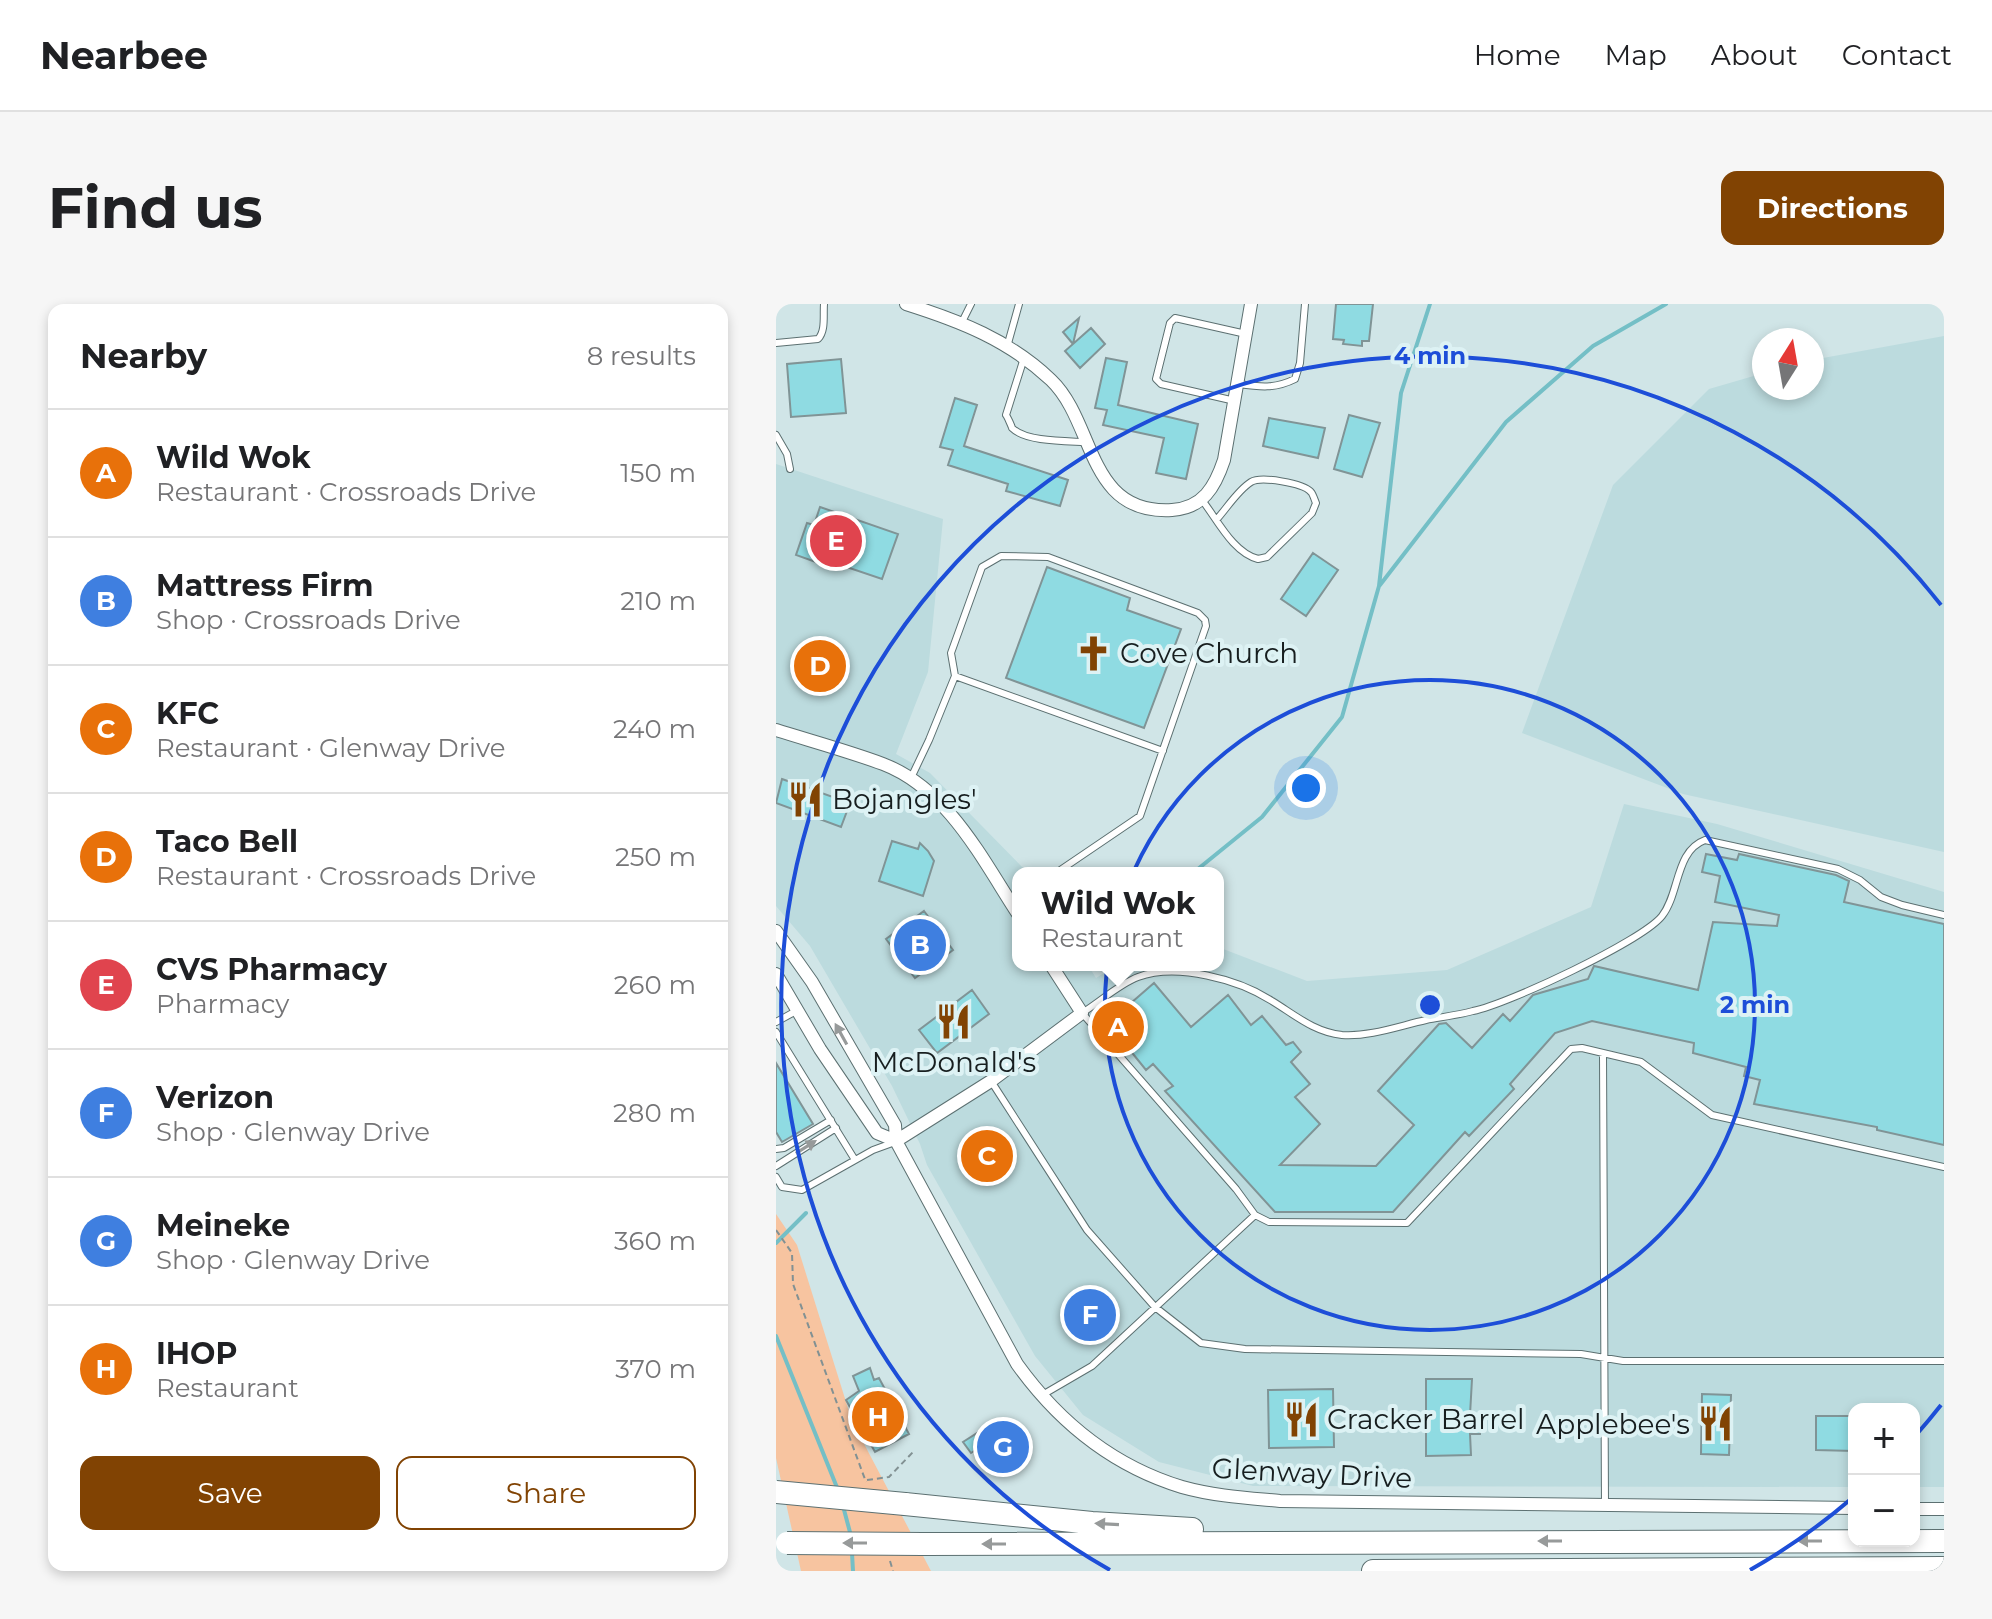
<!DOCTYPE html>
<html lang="en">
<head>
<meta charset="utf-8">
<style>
  body { margin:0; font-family:Montserrat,sans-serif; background:#f6f6f6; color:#202124 }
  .controls { position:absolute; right:24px; bottom:24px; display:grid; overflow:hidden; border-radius:16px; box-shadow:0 4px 12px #0003 }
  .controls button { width:72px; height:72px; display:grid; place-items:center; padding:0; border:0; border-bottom:2px solid #e0e0e0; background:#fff; color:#202124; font:40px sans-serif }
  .compass { position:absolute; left:976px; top:24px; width:72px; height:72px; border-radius:50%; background:#fff; box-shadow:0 4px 12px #0003; rotate:11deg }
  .you { position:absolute; left:530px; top:484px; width:28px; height:28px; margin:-20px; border:6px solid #fff; border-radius:50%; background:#1a73e8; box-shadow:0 0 0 12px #1a73e833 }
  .badge { display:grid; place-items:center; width:52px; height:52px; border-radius:50%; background:#814303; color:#fff; font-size:26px; font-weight:700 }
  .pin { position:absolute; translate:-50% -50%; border:4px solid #fff; box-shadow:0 2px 8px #0006 }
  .popup { position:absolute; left:236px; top:563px; width:212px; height:104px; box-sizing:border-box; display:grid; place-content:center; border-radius:16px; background:#fff; filter:drop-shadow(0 2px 6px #0005); font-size:26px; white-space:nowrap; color:#757577 }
  .popup b { font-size:30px; color:#202124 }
  .popup::after { content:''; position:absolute; left:50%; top:100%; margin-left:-16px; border:16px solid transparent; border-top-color:#fff }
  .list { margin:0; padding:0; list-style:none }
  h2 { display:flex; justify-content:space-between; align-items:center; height:104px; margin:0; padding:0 32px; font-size:34px }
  h2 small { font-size:26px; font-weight:400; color:#757577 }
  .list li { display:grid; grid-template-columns:52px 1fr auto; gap:24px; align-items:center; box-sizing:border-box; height:128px; padding:0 32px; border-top:2px solid #e0e0e0 }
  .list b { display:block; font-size:30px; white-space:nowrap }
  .list p { margin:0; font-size:26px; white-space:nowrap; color:#757577 }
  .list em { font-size:26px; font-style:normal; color:#757577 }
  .actions { display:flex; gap:16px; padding:24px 32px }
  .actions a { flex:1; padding:18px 0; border:2px solid #814303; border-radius:16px; text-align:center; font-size:28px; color:#814303 }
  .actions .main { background:#814303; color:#fff }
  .map { position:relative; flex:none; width:1168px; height:1267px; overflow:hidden; border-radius:16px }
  header { display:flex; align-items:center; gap:48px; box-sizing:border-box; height:112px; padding:0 40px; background:#fff; border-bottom:2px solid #e0e0e0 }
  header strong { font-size:38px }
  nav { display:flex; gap:44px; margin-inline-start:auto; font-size:28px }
  .intro { display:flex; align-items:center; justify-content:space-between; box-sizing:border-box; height:192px; padding:0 48px }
  h1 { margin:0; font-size:56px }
  .button { padding:20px 36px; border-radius:16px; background:#814303; color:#fff; font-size:28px; font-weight:700 }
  main { display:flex; gap:48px; padding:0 48px }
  aside { flex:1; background:#fff; border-radius:16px; box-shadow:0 4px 12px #0003 }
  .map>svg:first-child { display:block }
  .built { fill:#bcdbde }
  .green { fill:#f7c4a0 }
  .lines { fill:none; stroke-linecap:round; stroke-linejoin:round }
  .stream { stroke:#74bfc6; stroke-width:4 }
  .building { fill:#8fdbe2; stroke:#809496; stroke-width:2 }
  .lane-casing { stroke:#5c7071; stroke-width:8 }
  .street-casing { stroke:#5c7071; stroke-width:14 }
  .highway-casing { stroke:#5c7071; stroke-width:24 }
  .path { stroke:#829193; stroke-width:2; stroke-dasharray:6 4; stroke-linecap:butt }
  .lane { stroke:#fff; stroke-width:6 }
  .street { stroke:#fff; stroke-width:12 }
  .highway { stroke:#fff; stroke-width:22 }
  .highway-bridge-casing { stroke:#5c7071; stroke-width:24; stroke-linecap:butt }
  .highway-bridge { stroke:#fff; stroke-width:22 }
  .oneway { fill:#979a9a }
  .ring { fill:none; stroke:#1d4ed8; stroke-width:4 }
  .labels { text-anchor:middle; stroke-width:8; stroke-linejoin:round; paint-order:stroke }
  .poi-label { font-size:28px; fill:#171e1f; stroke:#ddf2f4; text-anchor:start }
  .street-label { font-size:28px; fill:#171e1f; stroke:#ddf2f4 }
  .centre { fill:#1d4ed8; stroke:#ddf2f4; stroke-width:4 }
  .ring-label { font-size:24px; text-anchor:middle; font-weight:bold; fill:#1d4ed8; stroke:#ddf2f4; stroke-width:8; stroke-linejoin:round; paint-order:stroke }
</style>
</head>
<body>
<header>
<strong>Nearbee</strong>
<nav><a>Home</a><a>Map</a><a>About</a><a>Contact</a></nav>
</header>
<div class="intro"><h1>Find us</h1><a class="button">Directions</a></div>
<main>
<aside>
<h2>Nearby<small>8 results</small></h2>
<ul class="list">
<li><span class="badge" style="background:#e8710a">A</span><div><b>Wild Wok</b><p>Restaurant · Crossroads Drive</p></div><em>150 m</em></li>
<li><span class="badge" style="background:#3f7fe0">B</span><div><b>Mattress Firm</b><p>Shop · Crossroads Drive</p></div><em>210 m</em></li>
<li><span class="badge" style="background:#e8710a">C</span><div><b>KFC</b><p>Restaurant · Glenway Drive</p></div><em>240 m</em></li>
<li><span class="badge" style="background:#e8710a">D</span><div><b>Taco Bell</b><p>Restaurant · Crossroads Drive</p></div><em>250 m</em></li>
<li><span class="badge" style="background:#e0444e">E</span><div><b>CVS Pharmacy</b><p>Pharmacy</p></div><em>260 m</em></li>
<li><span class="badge" style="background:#3f7fe0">F</span><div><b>Verizon</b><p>Shop · Glenway Drive</p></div><em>280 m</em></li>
<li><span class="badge" style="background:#3f7fe0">G</span><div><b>Meineke</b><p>Shop · Glenway Drive</p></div><em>360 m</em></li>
<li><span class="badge" style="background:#e8710a">H</span><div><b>IHOP</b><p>Restaurant</p></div><em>370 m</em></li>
</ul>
<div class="actions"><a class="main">Save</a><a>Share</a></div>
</aside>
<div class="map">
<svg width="1168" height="1267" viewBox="0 0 1168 1267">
  <rect width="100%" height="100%" fill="#d0e5e7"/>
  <path class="built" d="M1168,32V548L907,490L746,429L837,181L933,85L988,69V84H1036V56Z
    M0,160L167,215L152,368L120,450L154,469L252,569H242V661H312L320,674L341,661H442V643L531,677L671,666L815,603L848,500L941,520L1168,588V1183H1138V1105H1078V1183L477,1182L383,1158L307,1111L259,1052L151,861L144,840L116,782L34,642L0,602Z"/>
  <path class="green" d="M0,910L21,941L76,1117L155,1267H25L0,1154Z"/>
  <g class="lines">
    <path class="stream" d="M604,281L730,118L817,42L890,0
      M417,569L486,513L566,413L603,282L625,89L654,0
      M0,939L30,909
      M0,1032L62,1186
      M67,1202L75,1232
      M76,1249L77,1267"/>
  </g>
  <path class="building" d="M560,0H597L593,37H586V42L567,40L568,36L557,35Z
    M303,14L297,40L315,24L329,40L304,64L289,47L297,40L287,28Z
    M330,54L351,58L342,101L422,120L410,175L380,169L388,134L327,121L331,106L319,104Z
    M65,55L70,109L15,113L11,60Z
    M179,94L201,101L188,142L292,176L284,202L230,187L232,180L172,161L177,146L164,143Z
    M573,111L604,119L586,173L558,165Z
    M493,114L549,124L542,154L487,142Z
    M44,203L122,230L106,275L50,256L48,261L20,251L31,219L38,221Z
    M537,249L562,266L530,312L505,295Z
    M271,263L354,294L351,306L405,325L368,424L230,374Z
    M28,342L70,357L62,382L19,366Z
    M6,475L74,499L65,523L0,499Z
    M116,537L142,545L144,539L152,547L158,557L147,592L103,577Z
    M930,550L961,556L963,550L1060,571L1073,577L1068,598L1168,620V841L1101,826V823L978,800L984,776L968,772L970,763L917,749L918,739L816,717L779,729L734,780L738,785L693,832L689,828L617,908H499L389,787L397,782L377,760L370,766L332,719L378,679L415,723L452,691L475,721L486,712L510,741L517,738L525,748L515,758L534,780L519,793L544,820L504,861L600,862L638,821L602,787L663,720L670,719L696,744L727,710L734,717L757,691L812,675L818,662L922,686L937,618L1001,622L1003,611L939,598L944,572L926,568Z
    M148,607L177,646L139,674L110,635Z
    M196,686L213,710L161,749L143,726Z
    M0,759L37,820L6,838L0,828Z
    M220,830L234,847L202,873L189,856Z
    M325,986L341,1003L307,1034L291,1016L302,1006L300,1002L310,994L312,997Z
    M94,1064L98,1076L103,1074L133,1130L99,1148L70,1096L83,1087L77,1072Z
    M650,1075H696L694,1111H704V1130H694L695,1151L650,1152Z
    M557,1085L558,1143L493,1144L492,1086Z
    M926,1090L955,1091L953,1151L925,1150Z
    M1040,1112H1078V1147L1040,1146Z
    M220,1117L245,1156L231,1164L214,1137L195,1149L187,1138Z"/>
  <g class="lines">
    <defs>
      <path id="lane" d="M186,18L195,0
        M0,39L42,35C50,27 47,11 48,0
        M231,43L243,0
        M248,54L230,111C231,112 236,123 236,124C250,138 290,137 309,138
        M462,80C484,83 499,85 519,75L524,59L529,0
        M459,97L385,80L380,75L394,19L399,14L470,30
        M0,131L11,150L14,165
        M426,196C441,215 457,249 482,255L491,253L536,209L540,199C539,197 537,190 535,188C527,179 485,172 475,178C462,186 451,204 441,215
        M179,372L387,447
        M134,476L153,436L179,372L175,349L206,263L225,252L272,253L422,309L429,316L430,322L364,512L280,569
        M1168,611L1126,601L1105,593L1084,576L1062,565L929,536C899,547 904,589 886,612C866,637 732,700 697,707C682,711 666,713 650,716C623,722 593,733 566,731C538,728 519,711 496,697C462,675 401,659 362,673C343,680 324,698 306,709L460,885L479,911L493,918L631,919L795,745L806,744L865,758L936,811L1168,863
        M0,718L22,706
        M0,728L79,856
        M827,749L829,1201
        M215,777L311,926L379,1003L425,1039L469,1045L805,1050L847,1057H1168
        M0,845L8,844L55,816
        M0,862L60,824
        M0,873L6,883L26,886L97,846L119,838
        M268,1090L316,1062L479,911"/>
      <path id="street" d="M130,0C184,17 233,36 275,76C320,119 310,211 396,206C427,204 439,183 448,156L475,0
        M0,426C35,437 72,447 107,460C172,485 206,555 242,610
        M0,627L36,678L119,821L120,837L241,1060C282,1117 337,1162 406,1183C438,1192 472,1194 504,1197L1078,1204
        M0,670L44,745L101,829L120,837
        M120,837L215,777L306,709L275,661
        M1138,1205H1168"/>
      <path id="highway" d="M129,1200L316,1219L416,1225
        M147,1240L1168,1237
        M597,1267L1168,1264"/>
    </defs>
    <use href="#lane" class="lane-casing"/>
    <use href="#street" class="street-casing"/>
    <use href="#highway" class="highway-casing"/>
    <path class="path" d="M0,926L16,949L17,980L90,1178
      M91,1176L113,1173L137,1148
      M114,1257L117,1267"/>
    <use href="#lane" class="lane"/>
    <use href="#street" class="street"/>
    <use href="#highway" class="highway"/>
    <defs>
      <path id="highway-bridge" d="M0,1188L129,1200
        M11,1239L147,1240"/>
    </defs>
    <use href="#highway-bridge" class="highway-bridge-casing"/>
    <use href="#highway-bridge" class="highway-bridge"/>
  </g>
  <defs><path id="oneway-solid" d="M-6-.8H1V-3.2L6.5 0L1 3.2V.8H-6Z" transform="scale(2)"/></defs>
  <g class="oneway">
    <use href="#oneway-solid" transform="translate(65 730) rotate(-119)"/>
    <use href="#oneway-solid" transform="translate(30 843) rotate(-32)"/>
    <use href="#oneway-solid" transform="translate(331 1220) rotate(-177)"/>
    <use href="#oneway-solid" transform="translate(774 1237) rotate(-180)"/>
    <use href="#oneway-solid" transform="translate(1034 1237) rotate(-180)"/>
    <use href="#oneway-solid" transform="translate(79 1239) rotate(-180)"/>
    <use href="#oneway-solid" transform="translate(218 1240) rotate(180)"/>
  </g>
  <g class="ring">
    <circle cx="654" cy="701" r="325"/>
    <path d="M1165 1101A649 649 0 0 1 1140 1131M1075 1195A649 649 0 0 1 974 1266M334 1266A649 649 0 1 1 1165 301"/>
  </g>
  <defs>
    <symbol id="church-bare" viewBox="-9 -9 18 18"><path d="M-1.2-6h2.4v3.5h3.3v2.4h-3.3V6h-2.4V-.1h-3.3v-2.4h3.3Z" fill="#814303" stroke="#ddf2f4" stroke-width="2.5" paint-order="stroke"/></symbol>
    <symbol id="restaurant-bare" viewBox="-9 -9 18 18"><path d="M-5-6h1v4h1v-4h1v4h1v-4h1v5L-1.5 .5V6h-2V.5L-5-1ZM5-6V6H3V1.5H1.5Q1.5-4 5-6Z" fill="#814303" stroke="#ddf2f4" stroke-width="2.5" paint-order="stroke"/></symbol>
  </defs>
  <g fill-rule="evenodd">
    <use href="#church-bare" x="292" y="324" width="51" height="51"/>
    <use href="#restaurant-bare" x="4" y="470" width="51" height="51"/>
    <use href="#restaurant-bare" x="152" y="692" width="51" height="51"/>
    <use href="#restaurant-bare" x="500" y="1090" width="51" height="51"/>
    <use href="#restaurant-bare" x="914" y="1094" width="51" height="51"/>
  </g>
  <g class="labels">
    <g class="poi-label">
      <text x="344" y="359">Cove Church</text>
      <text x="56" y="505">Bojangles'</text>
      <text x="178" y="768" text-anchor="middle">McDonald's</text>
      <text x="551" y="1125">Cracker Barrel</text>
      <text x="914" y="1130" text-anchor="end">Applebee's</text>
    </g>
    <g class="street-label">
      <text transform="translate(536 1169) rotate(3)" y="10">Glenway Drive</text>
    </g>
  </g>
  <circle cx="654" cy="701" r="12" class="centre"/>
  <g class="ring-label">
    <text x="654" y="60">4 min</text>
    <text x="979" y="709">2 min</text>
  </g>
</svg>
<div class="controls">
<button>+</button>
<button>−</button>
</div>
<svg class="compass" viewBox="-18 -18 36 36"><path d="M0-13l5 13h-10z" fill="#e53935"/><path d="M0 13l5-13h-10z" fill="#757577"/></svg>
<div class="you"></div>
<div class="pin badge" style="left:342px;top:723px;background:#e8710a">A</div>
<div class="popup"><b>Wild Wok</b>Restaurant</div>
<div class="pin badge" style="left:144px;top:641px;background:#3f7fe0">B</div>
<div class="pin badge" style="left:211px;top:852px;background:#e8710a">C</div>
<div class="pin badge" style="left:44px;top:362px;background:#e8710a">D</div>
<div class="pin badge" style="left:60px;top:237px;background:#e0444e">E</div>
<div class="pin badge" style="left:314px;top:1011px;background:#3f7fe0">F</div>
<div class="pin badge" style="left:227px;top:1143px;background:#3f7fe0">G</div>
<div class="pin badge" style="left:102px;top:1113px;background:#e8710a">H</div>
</div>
</main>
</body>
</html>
